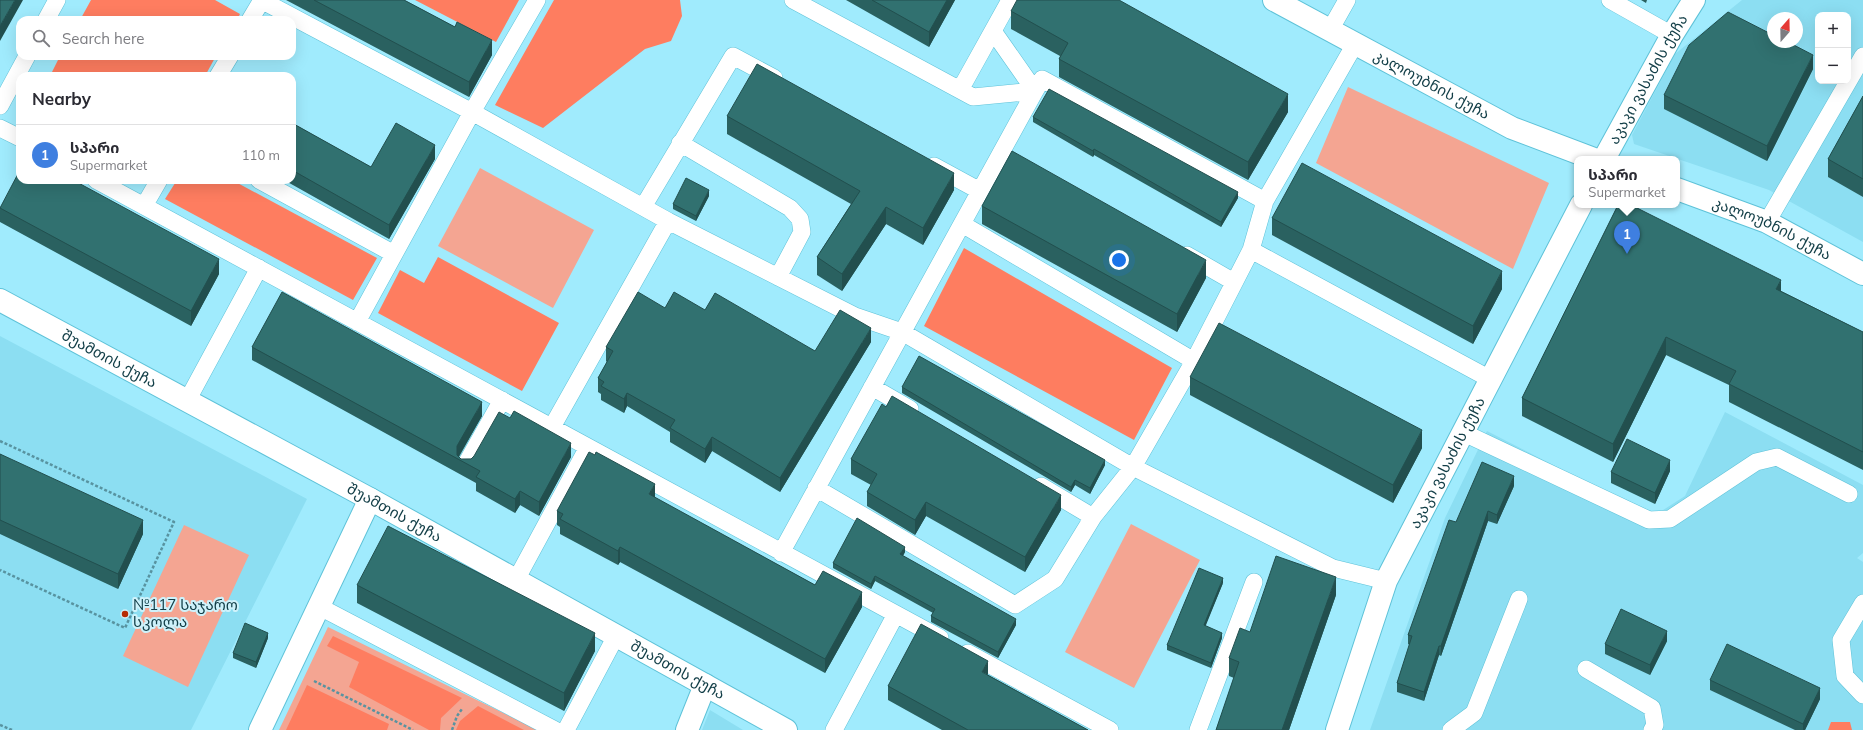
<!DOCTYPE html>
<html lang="en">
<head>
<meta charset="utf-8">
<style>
  body { margin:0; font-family:Mulish,"Noto Sans Georgian",sans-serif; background:#f7f7f7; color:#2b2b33 }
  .controls { position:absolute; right:12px; top:12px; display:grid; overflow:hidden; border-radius:8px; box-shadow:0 4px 16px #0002 }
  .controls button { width:36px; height:36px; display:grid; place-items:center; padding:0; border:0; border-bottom:1px solid #e1e1e2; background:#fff; color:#2b2b33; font:20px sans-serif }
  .compass { position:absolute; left:1767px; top:12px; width:36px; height:36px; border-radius:50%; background:#fff; box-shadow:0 4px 16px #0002; rotate:20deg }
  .you { position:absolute; left:1119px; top:260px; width:14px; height:14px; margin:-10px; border:3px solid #fff; border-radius:50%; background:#1a73e8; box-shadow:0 0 0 6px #1a73e833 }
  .badge { display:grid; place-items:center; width:26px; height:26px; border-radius:50%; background:#b72c05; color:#fff; font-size:13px; font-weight:700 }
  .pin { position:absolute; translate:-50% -33px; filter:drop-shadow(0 1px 2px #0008) }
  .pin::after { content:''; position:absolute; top:21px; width:14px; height:12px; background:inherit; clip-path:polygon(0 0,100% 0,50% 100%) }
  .popup { position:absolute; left:1574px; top:156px; width:106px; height:52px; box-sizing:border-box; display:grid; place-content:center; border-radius:8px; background:#fff; filter:drop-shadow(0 1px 3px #0005); font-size:13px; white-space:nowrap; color:#7c7c81 }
  .popup b { font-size:15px; color:#2b2b33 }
  .popup::after { content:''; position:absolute; left:50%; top:100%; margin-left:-8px; border:8px solid transparent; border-top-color:#fff }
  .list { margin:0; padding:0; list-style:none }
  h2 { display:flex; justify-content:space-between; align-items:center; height:52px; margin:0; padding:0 16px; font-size:17px }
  h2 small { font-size:13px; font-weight:400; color:#7c7c81 }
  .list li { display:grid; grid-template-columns:26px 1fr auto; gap:12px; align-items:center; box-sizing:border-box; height:60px; padding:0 16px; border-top:1px solid #e1e1e2 }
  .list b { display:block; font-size:15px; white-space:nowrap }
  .list p { margin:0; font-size:13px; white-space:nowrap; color:#7c7c81 }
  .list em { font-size:13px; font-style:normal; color:#7c7c81 }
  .icon { flex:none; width:22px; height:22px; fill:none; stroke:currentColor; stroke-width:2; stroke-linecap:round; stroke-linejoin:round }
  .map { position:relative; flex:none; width:1863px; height:730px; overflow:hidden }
  .search { position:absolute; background:#fff; box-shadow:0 4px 16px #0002; left:16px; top:16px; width:280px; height:44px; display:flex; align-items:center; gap:10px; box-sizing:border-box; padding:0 14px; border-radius:12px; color:#7c7c81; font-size:15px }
  .panel { position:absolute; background:#fff; box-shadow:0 4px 16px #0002; left:16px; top:72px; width:280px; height:112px; border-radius:12px }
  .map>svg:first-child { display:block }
  .built { fill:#8cdef2; fill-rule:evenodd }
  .green { fill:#f4a592 }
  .forest { fill:#fe7d60 }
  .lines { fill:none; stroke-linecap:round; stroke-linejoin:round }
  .service-casing { stroke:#5ec2d8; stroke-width:18 }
  .minor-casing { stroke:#5ec2d8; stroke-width:24 }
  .tertiary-casing { stroke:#5ec2d8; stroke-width:24 }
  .path { stroke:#5893a0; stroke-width:2.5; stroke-dasharray:3 2; stroke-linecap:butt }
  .service { stroke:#fff; stroke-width:17 }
  .minor { stroke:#fff; stroke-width:22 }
  .tertiary { stroke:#fff; stroke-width:22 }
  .wall { fill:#2a6160 }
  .shaded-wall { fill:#224f4e }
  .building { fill:#317170; stroke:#224f4e }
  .poi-dot { fill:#b72c05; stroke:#cef2fb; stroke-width:1.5 }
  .labels { text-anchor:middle; stroke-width:4; stroke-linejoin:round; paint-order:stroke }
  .street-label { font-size:15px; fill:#113d46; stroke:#cef2fb }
  .poi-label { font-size:15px; fill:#113d46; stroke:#cef2fb; text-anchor:start }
</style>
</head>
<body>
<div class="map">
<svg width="1863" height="730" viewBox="0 0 1863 730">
  <rect width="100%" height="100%" fill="#a0ebfd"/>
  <path class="built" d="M1742,0H1863V242L1769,190L1634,144L1632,135L1675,54ZM1818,15H1848V81H1818ZM1773,18H1797V42H1773Z
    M0,336L307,499L191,730H0Z
    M1725,412L1863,485V553L1857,558L1863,562V730H1370L1445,518L1487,431L1641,510L1660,512L1685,496Z
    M710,710L743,730H702Z"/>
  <path class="green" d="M1348,87L1549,183L1513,269L1316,163Z
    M480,168L594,230L553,308L438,246Z
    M1131,524L1200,560L1134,688L1065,652Z
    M184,525L249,555L188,687L123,656Z
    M328,627L538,730H279Z"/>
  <path class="forest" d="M91,0H215L240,14L237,20H80Z
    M415,0H519L496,42Z
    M554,0H680L682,16L671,41L645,49L543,128L495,105Z
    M60,56H216L205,76H50Z
    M177,180H232L377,258L353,300L165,199Z
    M964,248L1172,368L1134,440L924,326Z
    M438,257L559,323L522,391L378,313L400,270L424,283Z
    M333,636L462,698L441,718L440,730H429L349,687L359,662L327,646Z
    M307,685L389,724L387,730H286Z
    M478,706L524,730H456L460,721Z
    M1831,722H1850L1852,730H1828Z"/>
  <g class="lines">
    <defs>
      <path id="service" d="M261,0L472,112L668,221L855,316L902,332L1133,467L1333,568L1386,581
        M793,0L973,97L1035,91L1042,79L1265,201L1251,250L1490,379
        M1610,0L1672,35
        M46,20L57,0
        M250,20L262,0
        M1330,30L1347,0
        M218,76L230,56
        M960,90L1010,0
        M0,106L27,56
        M0,128L20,138
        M680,143L790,208L800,219L802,232L778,277
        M934,166L980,191
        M96,180L940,638
        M259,180L394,254
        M1265,201L1355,44
        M144,206L159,180
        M643,207L733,56L774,78
        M1767,222L1863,56
        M962,224L1194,361
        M1187,255L1234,282
        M357,322L472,112L537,0
        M872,387L910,409
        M187,401L259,268
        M552,427L668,221
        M1462,432L1649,520L1670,519L1756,462L1777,457L1849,494
        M466,464L502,400
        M1041,486L1093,517L1133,467L1194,361L1251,250
        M816,488L1015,605L1055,579L1093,517
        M781,553L1035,91L993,31
        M516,580L588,447
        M1863,603L1841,640L1845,676L1863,695
        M318,606L555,730
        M968,653L1110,730
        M1586,669L1652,708L1655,725L1652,730
        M566,730L616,636
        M834,730L896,614
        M1198,730L1254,582
        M1451,730L1474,713L1519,599"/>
      <g id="minor">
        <path id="s1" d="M1604,159L1672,35L1694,0"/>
        <path id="s2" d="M0,300L370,499L786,730"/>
        <path d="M260,730L370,499"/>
        <path d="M687,730L705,685"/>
        <path id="s3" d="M1337,730L1386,581L1581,205"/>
      </g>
      <g id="tertiary">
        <path id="s4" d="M1274,0L1512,128L1594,159"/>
        <path id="s5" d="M1677,189L1767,222L1863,274"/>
      </g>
    </defs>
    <use href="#service" class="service-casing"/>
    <use href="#minor" class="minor-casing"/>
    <use href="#tertiary" class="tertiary-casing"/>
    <path class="path" d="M0,441L174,522L125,628L0,570
      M314,681L413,730
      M0,725L12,730
      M452,730L457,716L462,709"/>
    <use href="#service" class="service"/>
    <use href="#minor" class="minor"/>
    <use href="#tertiary" class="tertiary"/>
  </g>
  <path class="wall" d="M286,0H404L455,27L492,55L469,97Z
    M846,0H955L929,47Z
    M1641,0H1647L1646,3Z
    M1011,11L1288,112L1248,180L1059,77V59L1060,56L1011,29Z
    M1813,69L1767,161L1664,109V95Z
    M1863,96V197L1828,177V159Z
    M727,116L954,190L923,245L886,224L842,291L817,275V257L851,204L727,134Z
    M1033,117L1238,198L1221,227L1094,155L1093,157L1033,122Z
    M292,123L371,167L435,159L389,239L284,180H292Z
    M709,196L696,221L673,209V204Z
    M1618,205L1781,291L1863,332V470L1729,402V385L1666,355L1613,462L1522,416V398Z
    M982,206L1206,278L1177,332L982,224Z
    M0,207L219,274L191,326L0,222Z
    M1272,218L1502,289L1473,344L1272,235Z
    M665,308L705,310L815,351L871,342L780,492L712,451L705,463L670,442V432L627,406L624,413L601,400V394L598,392V378L607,362L606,361V347Z
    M252,347L482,416L459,457L461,459L571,457L539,516L520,505L515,513L476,491V483L252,360Z
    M1190,377L1422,448L1393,503L1190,395Z
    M902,387L1105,465L1090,494L1075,485L1071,492L902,393Z
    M0,454L143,534L118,589L0,534Z
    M851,459L1061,510L1025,572L926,516L915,535L867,506V492L871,485L851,474Z
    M1670,471L1655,504L1611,483V472Z
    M1514,486L1497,524L1488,521L1441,656L1439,655L1424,701L1397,692V683L1410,645L1408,644V635L1456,522Z
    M655,498L815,585L862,607L825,673L620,562L618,565L560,534V527L557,525V511Z
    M905,552L903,556L1016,625L998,658L931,622V616L933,613L875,581L871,589L833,568V563Z
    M1223,583L1205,626L1222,638L1211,668L1167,650V645Z
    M357,585L595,651L564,711L357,603Z
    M1336,595L1289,730H1216L1234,678L1229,676V658L1250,632Z
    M268,638L256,668L233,658V653Z
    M1667,641L1650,675L1605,654V644Z
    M988,675L1088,730H942L888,700V686Z
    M1710,680L1820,699L1805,730H1795L1710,690Z"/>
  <path class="shaded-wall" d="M15,0H23L0,41V26Z
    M947,0H955L929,47V32Z
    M492,40V55L469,97V82Z
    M1813,55V69L1767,161V146Z
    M1288,94V112L1248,180V162Z
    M435,145V159L389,239V225Z
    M1094,149V155L1093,157V151Z
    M954,173V190L923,245V228Z
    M709,190V196L696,221V216Z
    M1238,192V198L1221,227V222Z
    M886,207V224L842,291V274Z
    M219,259V274L191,326V311Z
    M1206,260V278L1177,332V314Z
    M1502,271V289L1473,344V326Z
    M1781,280V298L1776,289Z
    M871,328V342L780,492V478Z
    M1666,337V355L1613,462V444Z
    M627,393V406L624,413V399Z
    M482,402V416L457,459V446Z
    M1422,430V448L1393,503V485Z
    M712,437V451L705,463V449Z
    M571,443V457L539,516V502Z
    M1105,460V465L1090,494V488Z
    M1670,460V471L1655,504V493Z
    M1514,476V486L1497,524V515Z
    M1075,480V485L1071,492V487Z
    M655,484V498L649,494Z
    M520,491V505L515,513V499Z
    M1061,495V510L1025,572V557Z
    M926,502V516L915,535V520Z
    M1488,511V521L1441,656V646Z
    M143,520V534L118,589V574Z
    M620,547V562L618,565V551Z
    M905,547V552L900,560V554Z
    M875,576V581L871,589V584Z
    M1336,577V595L1289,730H1282Z
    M1223,578V583L1204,630V625Z
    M862,592V607L825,673V659Z
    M1016,619V625L998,658V652Z
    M1667,631V641L1650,675V665Z
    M268,633V638L256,668V662Z
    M595,633V651L564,711V693Z
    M1222,633V638L1211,668V663Z
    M1439,646V655L1424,701V692Z
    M988,661V675L982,672Z
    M1820,688V699L1805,730H1803V724Z"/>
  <path class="building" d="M0,0H15L0,26Z
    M314,0H404L455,27L457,22L492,40L469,82Z
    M872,0H947L929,32Z
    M1017,0H1119L1288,94L1248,162L1059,59L1068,43L1011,11Z
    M1728,12L1773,35V42H1788L1813,55L1767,146L1664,95L1689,45Z
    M757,64L954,173L923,228L886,207L842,274L817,257L860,191L727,116Z
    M1049,89L1238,192L1221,222L1094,149L1093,151L1033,117Z
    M1863,96V179L1828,159Z
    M292,123L371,167L396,123L435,145L389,225L292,170Z
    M1012,151L1206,260L1177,314L982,206Z
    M1302,163L1502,271L1473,326L1272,218Z
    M20,170V180H73L219,259L191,311L0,208Z
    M686,178L709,190L696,216L673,204Z
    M1618,205H1631L1781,280L1776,289L1863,332V452L1729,384L1736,371L1666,337L1613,444L1522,398Z
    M282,292L482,402L457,446V455L461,459H471L474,456L499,412L510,418L514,411L571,443L539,502L520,491L515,499L476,477L480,471L252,347Z
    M638,292L665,308L674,292L705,310L715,293L815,351L840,310L871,328L780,478L712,437L705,449L670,428L675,420L627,393L624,399L601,386L604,382L598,378L613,351L606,347Z
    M1219,323L1422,430L1393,485L1190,377Z
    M919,356L1105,460L1090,488L1075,480L1071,487L902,387Z
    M892,396L1061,495L1025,557L926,502L915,520L867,492L877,474L851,459L882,404L886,407Z
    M1627,439L1670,460L1655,493L1611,472Z
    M589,452L595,455L596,452L655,484L649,494L815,585L823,571L862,592L825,659L620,547L618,551L560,519L563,514L557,511Z
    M0,454L143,520L118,574L0,520Z
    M1482,462L1514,476L1497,515L1488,511L1441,646H1439L1424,692L1397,683L1412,636L1408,635L1449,520L1456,522Z
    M857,518L905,547L900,554L1016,619L998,652L931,616L935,609L875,576L871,584L833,563Z
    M388,526L595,633L564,693L357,585Z
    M1276,556L1336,577L1282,730H1216L1239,662L1229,658L1240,628L1250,632Z
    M1199,568L1223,578L1204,625L1222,633L1211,663L1167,645Z
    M1621,609L1667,631L1650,665L1605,644Z
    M245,623L268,633L256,662L233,653Z
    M921,624L988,661L982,672L1088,730H968L888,686Z
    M1727,644L1820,688L1803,724L1710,680Z"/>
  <circle class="poi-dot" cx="125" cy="614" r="4"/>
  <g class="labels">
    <g class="street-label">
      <text dy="5" stroke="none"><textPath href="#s1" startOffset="91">აკაკი ვასაძის ქუჩა</textPath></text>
      <text dy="5" stroke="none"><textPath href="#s4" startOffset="179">კალოუბნის ქუჩა</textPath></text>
      <text dy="5" stroke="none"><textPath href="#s5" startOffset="103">კალოუბნის ქუჩა</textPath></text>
      <text dy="5" stroke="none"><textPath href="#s2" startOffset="124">შუამთის ქუჩა</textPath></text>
      <text dy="5" stroke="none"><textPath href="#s3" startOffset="290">აკაკი ვასაძის ქუჩა</textPath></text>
      <text dy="5" stroke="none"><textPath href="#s2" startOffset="448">შუამთის ქუჩა</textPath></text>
      <text dy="5" stroke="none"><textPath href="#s2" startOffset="772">შუამთის ქუჩა</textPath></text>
    </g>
    <g class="poi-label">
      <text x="133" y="610">№117 საჯარო<tspan x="133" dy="17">სკოლა</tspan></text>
    </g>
  </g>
</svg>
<div class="controls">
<button>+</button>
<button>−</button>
</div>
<svg class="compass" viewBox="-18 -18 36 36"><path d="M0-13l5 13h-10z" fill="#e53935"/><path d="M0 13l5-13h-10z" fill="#7c7c81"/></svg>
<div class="you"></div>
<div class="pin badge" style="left:1627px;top:254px;background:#3f7fe0">1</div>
<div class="popup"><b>სპარი</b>Supermarket</div>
<div class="search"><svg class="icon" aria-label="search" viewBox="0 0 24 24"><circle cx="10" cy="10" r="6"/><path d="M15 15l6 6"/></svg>Search here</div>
<section class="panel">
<h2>Nearby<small></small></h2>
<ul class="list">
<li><span class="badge" style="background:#3f7fe0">1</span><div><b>სპარი</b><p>Supermarket</p></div><em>110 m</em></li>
</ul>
</section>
</div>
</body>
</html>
